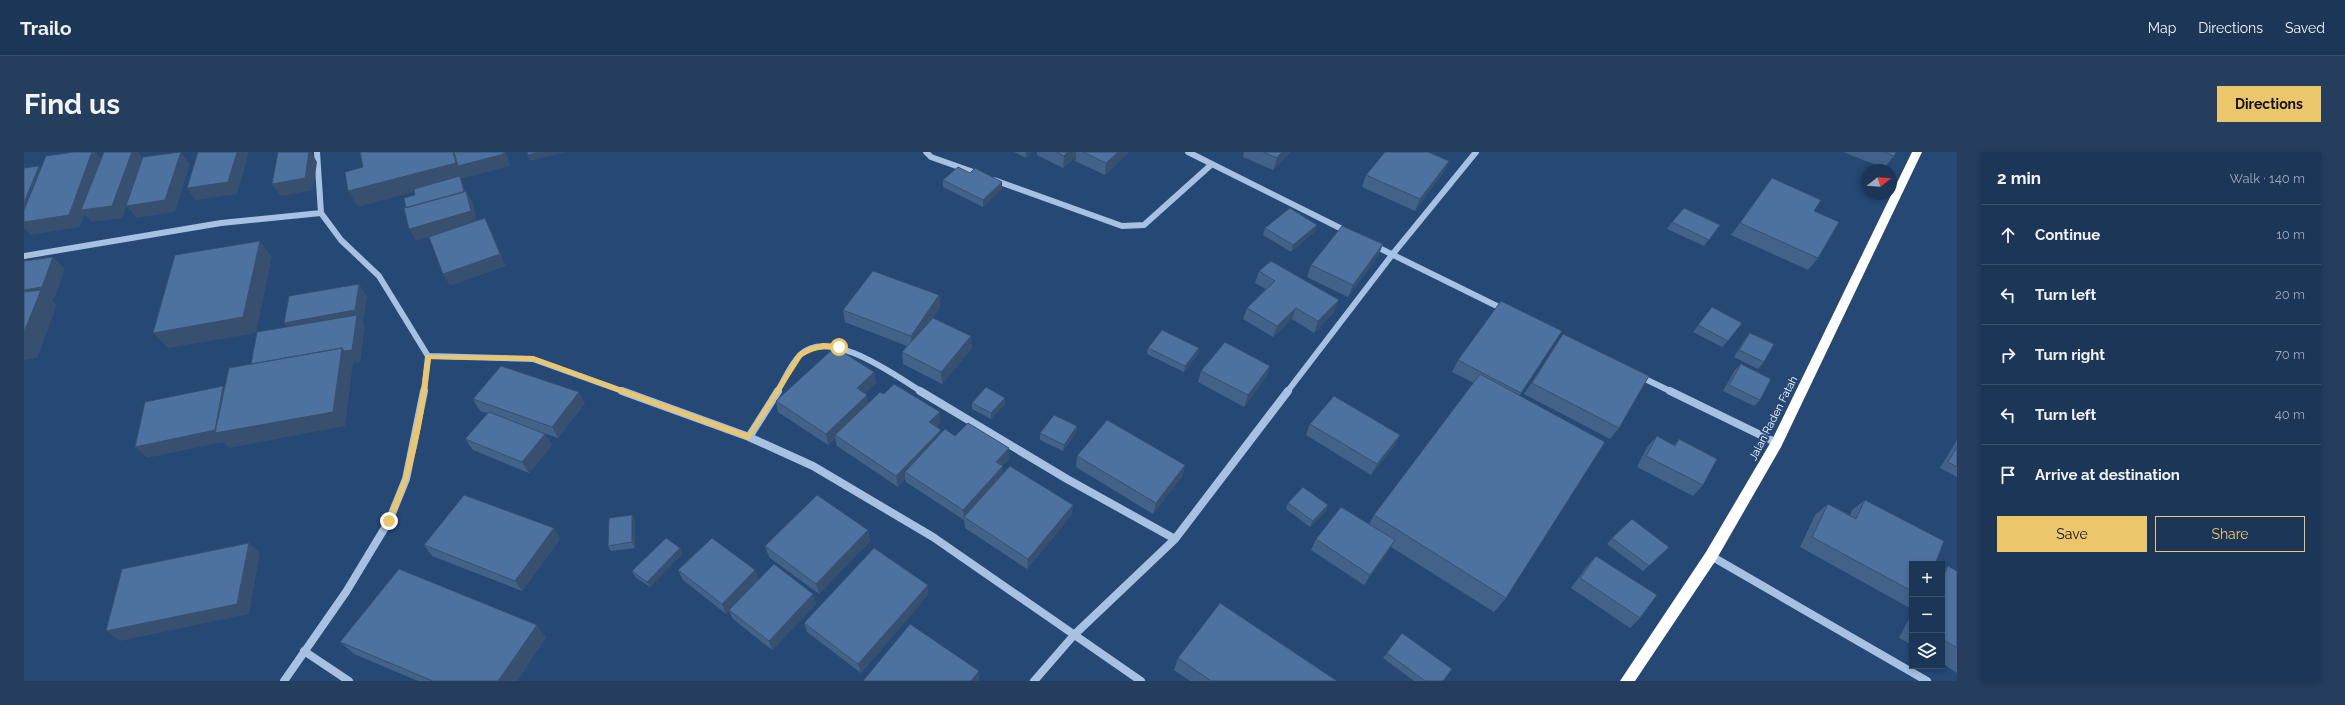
<!DOCTYPE html>
<html lang="en">
<head>
<meta charset="utf-8">
<style>
  body { margin:0; font-family:Raleway,sans-serif; background:#253e5e; color:#f1f3f6 }
  .controls { position:absolute; right:12px; bottom:12px; display:grid; overflow:hidden; border-radius:0px; box-shadow:0 2px 6px #0003 }
  .controls button { width:36px; height:36px; display:grid; place-items:center; padding:0; border:0; border-bottom:1px solid #3a506e; background:#1c3658; color:#f1f3f6; font:20px sans-serif }
  .compass { position:absolute; left:1837px; top:12px; width:36px; height:36px; border-radius:50%; background:#1c3658; box-shadow:0 2px 6px #0003; rotate:73deg }
  .stop { position:absolute; width:12px; height:12px; margin:-9px; border:3px solid #ebc66b; border-radius:50%; background:#fff }
  .stop.end { background:#ebc66b; border-color:#fff; box-shadow:0 1px 4px #0008 }
  .list { margin:0; padding:0; list-style:none }
  h2 { display:flex; justify-content:space-between; align-items:center; height:52px; margin:0; padding:0 16px; font-size:17px }
  h2 small { font-size:13px; font-weight:400; color:#a0abba }
  .list li { display:grid; grid-template-columns:26px 1fr auto; gap:12px; align-items:center; box-sizing:border-box; height:60px; padding:0 16px; border-top:1px solid #3a506e }
  .list b { display:block; font-size:15px; white-space:nowrap }
  .list em { font-size:13px; font-style:normal; color:#a0abba }
  .actions { display:flex; gap:8px; padding:12px 16px }
  .actions a { flex:1; padding:9px 0; border:1px solid #ebc66b; border-radius:0px; text-align:center; font-size:14px; color:#ebc66b }
  .actions .main { background:#ebc66b; color:#111 }
  .icon { flex:none; width:22px; height:22px; fill:none; stroke:currentColor; stroke-width:2; stroke-linecap:round; stroke-linejoin:round }
  .map { position:relative; flex:none; width:1933px; height:529px; overflow:hidden; border-radius:0px }
  header { display:flex; align-items:center; gap:24px; box-sizing:border-box; height:56px; padding:0 20px; background:#1c3658; border-bottom:1px solid #3a506e }
  header strong { font-size:19px }
  nav { display:flex; gap:22px; margin-inline-start:auto; font-size:14px }
  .intro { display:flex; align-items:center; justify-content:space-between; box-sizing:border-box; height:96px; padding:0 24px }
  h1 { margin:0; font-size:28px }
  .button { padding:10px 18px; border-radius:0px; background:#ebc66b; color:#111; font-size:14px; font-weight:700 }
  main { display:flex; gap:24px; padding:0 24px }
  aside { flex:1; background:#1c3658; border-radius:0px; box-shadow:0 2px 6px #0003 }
  .map>svg:first-child { display:block }
  .lines { fill:none; stroke-linecap:round; stroke-linejoin:round }
  .minor-far1 { stroke:#a6c1e2; stroke-width:6 }
  .minor { stroke:#a6c1e2; stroke-width:8 }
  .highway { fill:#fff; fill-rule:evenodd }
  .wall { fill:#436289 }
  .shaded-wall { fill:#37506f }
  .building { fill:#4e729f; stroke:#37506f }
  .route { fill:#ebc66b }
  .labels { text-anchor:middle; stroke-width:4; stroke-linejoin:round; paint-order:stroke }
  .street-label { font-size:11px; fill:#fff; stroke:#254875 }
</style>
</head>
<body>
<header>
<strong>Trailo</strong>
<nav><a>Map</a><a>Directions</a><a>Saved</a></nav>
</header>
<div class="intro"><h1>Find us</h1><a class="button">Directions</a></div>
<main>
<div class="map">
<svg width="1933" height="529" viewBox="0 0 1933 529">
  <rect width="100%" height="100%" fill="#254875"/>
  <g class="lines">
    <path class="minor-far1" d="M293,0L297,61
      M902,0L907,5L955,22
      M1164,0L1324,80
      M970,28L1098,74L1120,73L1188,12
      M1349,93L1481,158
      M0,104L197,71L297,61L317,88L355,124L404,204L400,240
      M404,204L509,207L601,240
      M1615,224L1648,240
      M753,240C760,229 766,213 776,203C805,174 872,224 898,240
      M1263,240L1368,103L1452,0"/>
    <path class="minor" d="M598,239L725,285L789,314L909,385L1117,529
      M896,239L1043,327L1151,387
      M1646,239L1753,291
      M725,285L754,239
      M1687,404L1903,529
      M280,499L325,529
      M260,529L322,440L365,369L382,327L400,239
      M1010,529L1050,483L1151,387L1264,239"/>
    <path class="highway" d="M1888,0H1898L1757,295L1692,408L1611,529H1596L1682,400L1748,288Z"/>
  </g>
  <path class="wall" d="M990,0H1008L1002,6Z
    M1013,0H1105L1081,23L1051,9L1052,4L1039,16L1013,3Z
    M1220,0H1266L1249,18L1219,5Z
    M1819,0H1872L1870,4L1860,16Z
    M1425,9L1419,21L1391,59L1338,35L1342,23Z
    M1748,26L1790,59L1794,106L1784,118L1707,83Z
    M919,28L978,36L959,55L919,35Z
    M1648,70L1696,73L1680,94L1643,77Z
    M1293,73L1291,79L1267,100L1239,83L1241,76Z
    M1359,92L1354,104L1324,145L1283,125L1287,113Z
    M1235,119L1310,160L1290,181L1268,167L1249,185L1219,167L1223,156L1242,137L1231,131Z
    M915,143L916,155L908,167L948,196L918,232L879,212L878,200L883,194L821,170L819,158Z
    M1688,155L1704,189L1698,195L1669,180Z
    M1538,179L1496,243L1482,446L1470,460L1367,395L1340,433L1287,398L1292,387L1345,372L1350,363L1450,231L1428,220L1434,208Z
    M1726,181L1740,210L1734,217L1710,205L1721,187Z
    M1539,182L1595,276L1586,287L1500,242Z
    M1124,196H1175L1174,202L1160,220L1123,202Z
    M1717,212L1736,248L1730,254L1699,239L1711,218Z
    M1246,214L1242,225L1220,255L1174,230L1177,219Z
    M850,220L852,231L841,241L843,243L844,251L860,242L916,271L912,275L917,278V282L931,284L985,307L978,314V323L1049,353L1047,364L1003,417L941,376L940,367V368L882,330L881,327L874,335L813,294L811,286L804,293L754,260L752,249Z
    M449,247L561,251L534,286L505,276L521,282L528,293L505,321L449,298L441,287L464,261L456,259Z
    M948,251L981,252L967,267L948,257Z
    M1286,272L1376,283L1370,294L1347,323L1282,283Z
    M1053,274L1052,281L1039,299L1016,288V281Z
    M1633,284L1650,293L1655,287L1679,333L1669,344L1613,315L1623,295Z
    M1933,288V325L1916,316Z
    M1053,304L1161,313L1158,324L1129,362L1052,315Z
    M1841,348L1888,412V452L1884,455L1776,395L1791,363L1804,352L1826,363L1828,358Z
    M1264,351L1304,353L1302,359L1286,375L1262,357Z
    M608,363L611,369V396L587,399L584,394Z
    M530,376L536,387L498,439L408,404L400,393Z
    M844,378L846,389L795,442L745,405L741,394Z
    M1588,386L1645,395L1619,419L1583,392Z
    M656,396L658,402L626,435L611,425L608,419Z
    M1572,404L1616,466L1606,476L1547,436L1563,414Z
    M1924,414L1933,419V521L1918,511V419Z
    M654,418L734,428L789,442L792,452L748,498L709,467L705,459L702,462L659,428Z
    M904,433V443L837,521L783,480L780,471Z
    M1888,461V493L1875,486Z
    M522,485L493,529H394L330,502L316,490Z
    M1363,501L1419,529H1390L1359,506Z
    M1154,506L1313,529H1166L1150,518Z"/>
  <path class="shaded-wall" d="M68,0H71L79,9L108,0H114L120,7L157,0L166,12L151,60L112,66L103,54L98,66L68,70L60,62L56,75L7,83L0,76V51L15,14L26,26Z
    M213,0H225L213,42L172,48L163,36Z
    M278,0H287L293,10L289,38L257,44L248,32Z
    M429,0H482L486,14L437,27L439,31L443,48L386,63L437,27L334,55L324,39Z
    M515,0H543L506,9L504,3Z
    M1002,0H1008L1002,6Z
    M1044,0H1052V4L1039,16L1040,4Z
    M1094,0H1105L1081,23L1082,11Z
    M1258,0H1266L1249,18L1253,6Z
    M1425,9L1419,21L1391,59L1396,47Z
    M978,30V36L959,55V48Z
    M442,39L449,51L453,71L392,89L385,77Z
    M461,66L467,78L482,114L426,134L419,122Z
    M1293,73L1291,79L1267,100L1269,93Z
    M236,89L248,105L232,181L144,196L129,181Z
    M1359,92L1354,104L1324,145L1329,133Z
    M29,105L41,117L30,147H27L33,153L13,206L0,208V138Z
    M335,132L343,144L339,170H338L341,174L336,210L329,211L321,274L205,296L199,290L123,306L111,295L199,234L210,245L318,196L328,198L269,182L260,171Z
    M915,143L916,155L888,196L887,184Z
    M1315,148L1310,160L1290,181L1294,169Z
    M1272,156L1268,167L1249,185L1253,174Z
    M947,184L948,196L918,232L917,220Z
    M1175,196L1174,202L1160,220L1161,214Z
    M1246,214L1242,225L1220,255L1224,243Z
    M850,220L852,231L835,247L833,236Z
    M555,240L561,251L534,286L528,275Z
    M843,243L845,254L811,283V286L804,293L802,282Z
    M981,246V252L967,267V261Z
    M916,260V271L906,281L905,270Z
    M1053,274L1052,281L1039,299L1040,293Z
    M917,278V289L881,320V327L874,335L872,324Z
    M521,282L528,293L505,321L498,310Z
    M1376,283L1370,294L1347,323L1353,312Z
    M985,296V307L972,321V310Z
    M1161,313L1158,324L1129,362L1132,351Z
    M979,314L978,325L940,365V368L939,358Z
    M1049,353L1047,364L1003,417L1004,407Z
    M1304,353L1302,359L1286,375L1289,369Z
    M608,363L611,369V396L608,390Z
    M530,376L536,387L498,439L491,429Z
    M844,378L846,389L795,442L792,432Z
    M1371,388L1365,399L1340,433L1346,423Z
    M225,391L236,401L225,462L96,489L82,479Z
    M656,396L658,402L626,435L623,430Z
    M731,418L735,428L702,462L698,452Z
    M904,433V443L837,521L834,512Z
    M789,442L792,452L748,498L745,489Z
    M513,473L522,485L493,529H474Z
    M955,519V529H947Z"/>
  <path class="building" d="M50,0H68L45,63L0,70V58L22,4Z
    M80,0H108L88,54L57,58Z
    M157,0L141,48L102,54L119,5Z
    M174,0H213L204,30L163,36Z
    M254,0H285L281,26L248,32Z
    M336,0H429L432,11L324,39L321,20L339,15Z
    M430,0H480V2L434,14Z
    M503,0H515L504,3Z
    M1033,0H1044L1040,4Z
    M1059,0H1094L1082,11Z
    M1239,0H1258L1253,6Z
    M1361,0H1404L1425,9L1396,47L1342,23Z
    M1860,0H1872L1870,4Z
    M15,14L0,51V16Z
    M934,15L946,21L951,16L978,30L959,48L919,28Z
    M436,24L440,40L382,56L380,46L391,43L390,37Z
    M1748,26L1797,48L1790,59L1815,70L1794,106L1716,71Z
    M442,39L447,59L385,77L380,56Z
    M1266,56L1293,73L1269,93L1241,76Z
    M1660,56L1696,73L1685,88L1648,70Z
    M461,66L476,102L419,122L405,85Z
    M1318,74L1359,92L1329,133L1287,113Z
    M236,89L219,165L129,181L151,103Z
    M29,105L18,135L0,138V109Z
    M1247,109L1315,148L1294,169L1272,156L1253,174L1223,156L1251,129L1235,119Z
    M849,119L915,143L887,184L819,158Z
    M335,132L331,158L260,171L265,144Z
    M17,138L0,180V140Z
    M1477,149L1538,179L1497,241L1434,208Z
    M1688,155L1718,171L1704,189L1674,173Z
    M333,163L328,198L320,199L318,196L227,212L233,180Z
    M909,166L947,184L917,220L878,200Z
    M1138,178L1175,196L1161,214L1124,196Z
    M1726,181L1750,192L1740,210L1715,198Z
    M1539,182L1625,224L1595,276L1508,231Z
    M1201,190L1246,214L1224,243L1177,219Z
    M811,195L850,220L833,236L843,243L802,282L752,249Z
    M318,196L309,260L191,281L205,216Z
    M1717,212L1747,227L1736,248L1705,233Z
    M477,214L555,240L528,275L449,247Z
    M1456,222L1581,290L1482,446L1350,363Z
    M870,232L916,260L905,270L917,278L872,324L811,283L856,240L860,242Z
    M199,234L191,278L111,295L121,250Z
    M962,235L981,246L967,261L948,251Z
    M1310,244L1376,283L1353,312L1286,272Z
    M465,260L521,282L498,310L441,287Z
    M1030,263L1053,274L1040,293L1016,281Z
    M1083,268L1161,313L1132,351L1053,304Z
    M944,271L985,296L972,310L979,314L939,358L881,320L921,277L931,284Z
    M1633,284L1651,294L1655,287L1693,307L1679,333L1622,304Z
    M1933,295V315L1924,310Z
    M986,314L1049,353L1004,407L940,365Z
    M1279,335L1304,353L1289,369L1264,351Z
    M440,343L530,376L491,429L400,393Z
    M793,343L844,378L792,432L741,394Z
    M1841,348L1920,389L1911,412H1888V439L1788,385L1804,352L1832,367Z
    M1317,355L1371,388L1346,423L1292,387Z
    M608,363V390L584,394L585,366Z
    M1608,367L1645,395L1625,414L1588,386Z
    M642,386L656,396L623,430L608,419Z
    M688,386L731,418L698,452L654,418Z
    M225,391L213,452L82,479L98,417Z
    M850,396L904,433L834,512L780,471Z
    M1572,404L1633,443L1616,466L1556,426Z
    M750,412L789,442L745,489L705,458Z
    M1924,414L1933,419V496L1918,487V427Z
    M375,417L513,473L474,529H409L316,490Z
    M1196,451L1313,529H1187L1154,506Z
    M886,472L955,519L947,529H839Z
    M1378,481L1428,517L1419,529H1401L1363,501Z"/>
  <path class="route" d="M799,191L815,192L818,195L815,197C801,196 791,197 778,205L725,288L509,209L407,207C400,264 392,319 367,371L365,372L362,369L379,327L395,253L402,203L509,204L724,282L774,201L785,195Z"/>
  <g class="labels">
    <g class="street-label">
      <text transform="translate(1749 266) rotate(-63)" y="4">Jalan Raden Fatah</text>
    </g>
  </g>
</svg>
<div class="controls">
<button>+</button>
<button>−</button>
<button><svg class="icon" aria-label="layers" viewBox="0 0 24 24"><path d="M12 4l9 5-9 5-9-5zM3 14l9 5 9-5"/></svg></button>
</div>
<svg class="compass" viewBox="-18 -18 36 36"><path d="M0-13l5 13h-10z" fill="#e53935"/><path d="M0 13l5-13h-10z" fill="#a0abba"/></svg>
<div class="stop" style="left:815px;top:195px"></div>
<div class="stop end" style="left:365px;top:369px"></div>
</div>
<aside>
<h2>2 min<small>Walk · 140 m</small></h2>
<ul class="list">
<li><svg class="icon" aria-label="ahead" viewBox="0 0 24 24"><path d="M12 20V5M6 11l6-6 6 6"/></svg><div><b>Continue</b></div><em>10 m</em></li>
<li><svg class="icon" aria-label="left" viewBox="0 0 24 24"><path d="M17 20v-9H6M10 6l-5 5 5 5"/></svg><div><b>Turn left</b></div><em>20 m</em></li>
<li><svg class="icon" aria-label="right" viewBox="0 0 24 24"><path d="M7 20v-9h11M14 6l5 5-5 5"/></svg><div><b>Turn right</b></div><em>70 m</em></li>
<li><svg class="icon" aria-label="left" viewBox="0 0 24 24"><path d="M17 20v-9H6M10 6l-5 5 5 5"/></svg><div><b>Turn left</b></div><em>40 m</em></li>
<li><svg class="icon" aria-label="arrive" viewBox="0 0 24 24"><path d="M6 21V4h12l-3 4 3 4H6"/></svg><div><b>Arrive at destination</b></div></li>
</ul>
<div class="actions"><a class="main">Save</a><a>Share</a></div>
</aside>
</main>
</body>
</html>
